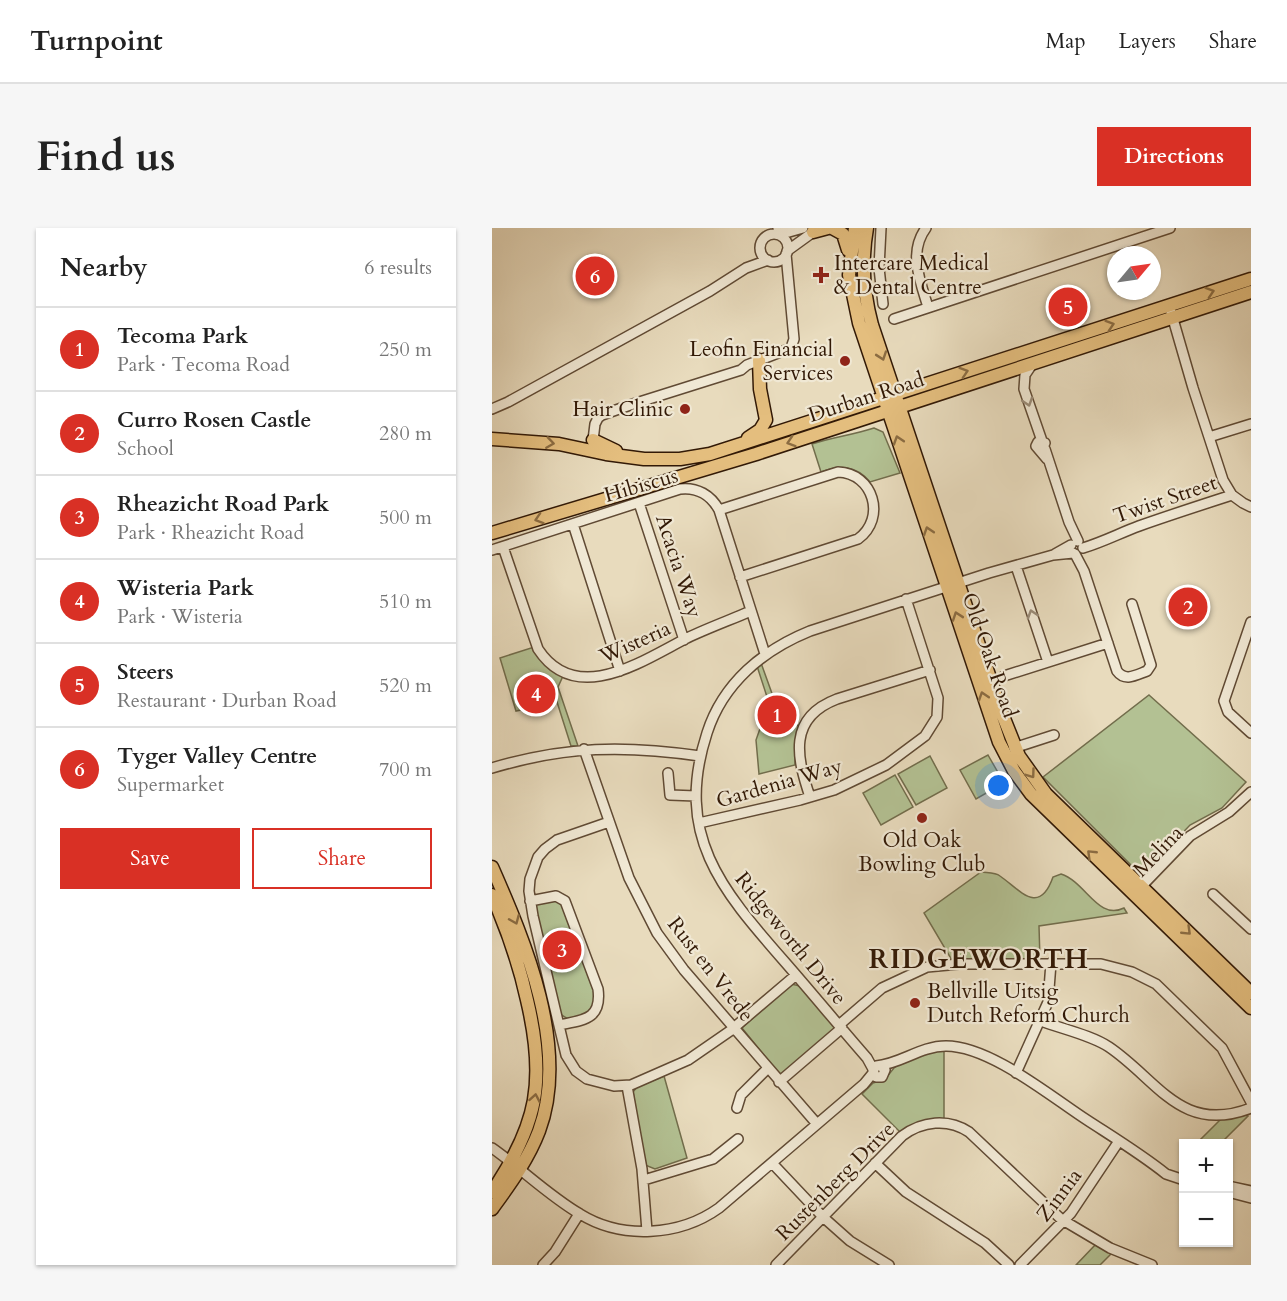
<!DOCTYPE html>
<html lang="en">
<head>
<meta charset="utf-8">
<style>
  body { margin:0; font-family:Cardo,serif; background:#f6f6f6; color:#222 }
  .controls { position:absolute; right:18px; bottom:18px; display:grid; overflow:hidden; border-radius:0px; box-shadow:0 2px 4px #0004 }
  .controls button { width:54px; height:54px; display:grid; place-items:center; padding:0; border:0; border-bottom:2px solid #e0e0e0; background:#fff; color:#222; font:30px sans-serif }
  .compass { position:absolute; left:615px; top:18px; width:54px; height:54px; border-radius:50%; background:#fff; box-shadow:0 2px 4px #0004; rotate:61deg }
  .you { position:absolute; left:507px; top:558px; width:21px; height:21px; margin:-15px; border:4px solid #fff; border-radius:50%; background:#1a73e8; box-shadow:0 0 0 9px #1a73e833 }
  .badge { display:grid; place-items:center; width:39px; height:39px; border-radius:50%; background:#d93025; color:#fff; font-size:20px; font-weight:700 }
  .pin { position:absolute; translate:-50% -50%; border:3px solid #fff; box-shadow:0 2px 6px #0006 }
  .list { margin:0; padding:0; list-style:none }
  h2 { display:flex; justify-content:space-between; align-items:center; height:78px; margin:0; padding:0 24px; font-size:26px }
  h2 small { font-size:20px; font-weight:400; color:#767676 }
  .list li { display:grid; grid-template-columns:39px 1fr auto; gap:18px; align-items:center; box-sizing:border-box; height:84px; padding:0 24px; border-top:2px solid #e0e0e0 }
  .list b { display:block; font-size:22px; white-space:nowrap }
  .list p { margin:0; font-size:20px; white-space:nowrap; color:#767676 }
  .list em { font-size:20px; font-style:normal; color:#767676 }
  .actions { display:flex; gap:12px; padding:18px 24px }
  .actions a { flex:1; padding:14px 0; border:2px solid #d93025; border-radius:0px; text-align:center; font-size:21px; color:#d93025 }
  .actions .main { background:#d93025; color:#fff }
  .map { position:relative; flex:none; width:759px; height:1037px; overflow:hidden; border-radius:0px }
  header { display:flex; align-items:center; gap:36px; box-sizing:border-box; height:84px; padding:0 30px; background:#fff; border-bottom:2px solid #e0e0e0 }
  header strong { font-size:28px }
  nav { display:flex; gap:33px; margin-inline-start:auto; font-size:21px }
  .intro { display:flex; align-items:center; justify-content:space-between; box-sizing:border-box; height:144px; padding:0 36px }
  h1 { margin:0; font-size:42px }
  .button { padding:15px 27px; border-radius:0px; background:#d93025; color:#fff; font-size:21px; font-weight:700 }
  main { display:flex; gap:36px; padding:0 36px }
  aside { flex:1; background:#fff; border-radius:0px; box-shadow:0 2px 4px #0004 }
  .map>svg:first-child { display:block }
  .green { fill:#b3c193; stroke:#726d4c; stroke-width:1.5 }
  .lines { fill:none; stroke-linecap:round; stroke-linejoin:round }
  .minor-casing { stroke:#604a34; stroke-width:12 }
  .major-casing { stroke:#321906; stroke-width:15 }
  .minor { stroke:#f0e8d4; stroke-width:9 }
  .major { stroke:#e4be7e; stroke-width:12 }
  .oneway { stroke:#8b6c42 }
  .oneway2 { stroke:#9a8b77 }
  .poi-dot { fill:#8f2418; stroke:#f0e8d4; stroke-width:2 }
  .labels { text-anchor:middle; stroke-width:4.5; stroke-linejoin:round; paint-order:stroke }
  .poi-label { font-size:21px; fill:#321906; stroke:#f0e8d4; text-anchor:start }
  .street-label { font-size:21px; fill:#321906; stroke:#f0e8d4 }
  .district-label { font-size:27px; font-weight:bold; letter-spacing:1.5px; fill:#321906; stroke:#f0e8d4 }
</style>
</head>
<body>
<header>
<strong>Turnpoint</strong>
<nav><a>Map</a><a>Layers</a><a>Share</a></nav>
</header>
<div class="intro"><h1>Find us</h1><a class="button">Directions</a></div>
<main>
<aside>
<h2>Nearby<small>6 results</small></h2>
<ul class="list">
<li><span class="badge">1</span><div><b>Tecoma Park</b><p>Park · Tecoma Road</p></div><em>250 m</em></li>
<li><span class="badge">2</span><div><b>Curro Rosen Castle</b><p>School</p></div><em>280 m</em></li>
<li><span class="badge">3</span><div><b>Rheazicht Road Park</b><p>Park · Rheazicht Road</p></div><em>500 m</em></li>
<li><span class="badge">4</span><div><b>Wisteria Park</b><p>Park · Wisteria</p></div><em>510 m</em></li>
<li><span class="badge">5</span><div><b>Steers</b><p>Restaurant · Durban Road</p></div><em>520 m</em></li>
<li><span class="badge">6</span><div><b>Tyger Valley Centre</b><p>Supermarket</p></div><em>700 m</em></li>
</ul>
<div class="actions"><a class="main">Save</a><a>Share</a></div>
</aside>
<div class="map">
<svg width="759" height="1037" viewBox="0 0 759 1037">
  <rect width="100%" height="100%" fill="#e8dbbd"/>
  <filter id="stains"><feTurbulence type="fractalNoise" baseFrequency=".00333" numOctaves="4"/><feColorMatrix values="0 0 0 0 .2 0 0 0 0 .09 0 0 0 0 .02 0 0 0 .5 -.17"/></filter>
  <radialGradient id="worn" r=".72"><stop offset=".6" stop-color="#630" stop-opacity="0"/><stop offset="1" stop-color="#630" stop-opacity=".3"/></radialGradient>
  <path class="green" d="M382,200L391,204L408,245L378,254C364,237 348,237 329,244L320,216C341,209 361,207 382,200Z
    M42,419L65,445L71,448L66,459L86,518H79L65,474L24,483L8,430Z
    M269,435L282,471L308,500L303,517V537L267,546L264,512L277,475L265,438Z
    M657,467L754,554L730,580L698,597L655,642L645,643L551,549Z
    M496,527L512,555L484,571L468,542Z
    M438,528L455,560L424,577L406,546Z
    M403,547L421,579L389,597L371,565Z
    M489,644C495,645 503,644 508,648C527,661 547,689 561,649L569,646C594,654 606,693 632,680L635,685L547,698L548,732L461,734L432,685Z
    M64,671L69,673L102,759L104,773L98,785L76,791L68,786L43,679L46,675Z
    M299,756L308,758L345,800L289,848L250,800Z
    M452,822V892L409,905L370,866L381,855L393,851L402,840L412,833L427,826Z
    M172,848L195,930L163,941L153,937L141,864L145,859Z
    M753,887L756,888L729,915L704,916L728,892V889Z
    M605,1015L621,1024L608,1037H584Z"/>
  <g class="lines">
    <defs>
      <path id="minor" d="M286,0L297,4L311,0
        M389,0L387,40L391,76
        M434,0C416,24 428,53 436,79
        M268 20a14 14 0 1 1 28 0a14 14 0 1 1-28 0Z
        M295,23L324,2
        M679,84L701,160L731,252L740,267L751,275L759,279
        M402,91L678,0
        M541,135L533,147L532,161L550,213
        M0,181L16,174L218,63L254,40L276,32
        M717,209L759,196
        M101,212L103,196L106,190L110,187L141,176L249,142L255,137L299,120L302,111L294,26
        M553,215L546,214L544,218L555,231
        M553,221L577,294L586,313
        M147,275L192,412
        M227,282L346,244C381,245 395,290 366,311L248,349
        M81,296L128,443
        M11,319L46,421C84,479 150,433 195,410C216,400 238,392 259,383
        M591,320C611,314 628,305 647,298C678,287 709,277 740,267
        M0,322L188,261C205,259 219,267 227,282L273,426
        M563,326L579,317
        M583,326L592,343L625,443C633,454 644,447 655,443L659,437L640,376
        M524,338L556,434
        M759,394L732,473L736,484L759,505
        M512,448L616,415
        M522,520L562,507
        M92,521L137,650L165,705L192,742L325,896
        M0,540C73,518 133,517 208,528
        M176,545L178,567L204,568
        M318,569C305,530 295,490 345,471L438,442
        M117,594L65,612L53,621L46,629L38,651L37,663L41,688L74,827L84,843L95,851L122,858L139,857L196,832L238,803L304,747
        M207,595L308,572L342,562L394,537L433,508L445,489L446,470L414,371
        M646,662L698,608L737,584L759,564
        M721,666L759,701
        M38,673L64,668L73,673L106,761C110,792 91,792 67,797
        M549,793C570,801 599,807 617,819C666,852 689,907 759,880
        M347,797L390,760L435,739L467,736H609L640,744L664,756L730,820L759,874
        M389,838L393,842L390,849H384L381,843L384,838C409,836 428,818 454,818C498,818 558,868 595,892C621,909 649,926 674,946L692,952
        M381,841L375,830C347,798 320,765 292,733C229,661 182,607 215,505C231,455 271,422 318,403L497,345L561,327L581,325
        M524,845L556,774L559,735
        M287,854L350,800
        M135,858L150,941L155,1003
        M245,880L249,867L276,840
        M0,920C30,941 57,968 88,986C130,1012 188,1008 227,980L372,856L381,845
        M280,935L331,989L358,1013L397,1037
        M383,935L414,964L493,1015L517,1037
        M152,952L221,931L246,911
        M736,958L759,963
        M736,964L759,970
        M51,1037L63,1024L87,986
        M284,1037L410,908C430,893 456,890 477,904L569,991L618,1020L660,1037
        M528,1037L579,985L627,913"/>
      <path id="major" d="M340,0L351,6L356,22
        M363,0L357,47L367,95L507,514L522,543L539,566L759,780
        M375,0C369,34 371,64 380,97L509,483L527,528L554,566L759,765
        M321,4L336,0
        M256,210L268,202L274,192L268,161L267,132
        M0,211L67,216L114,226L152,231H188L218,226L759,51
        M101,212L124,223
        M0,305L264,226L759,64
        M0,639C33,714 78,820 47,903C36,932 18,956 0,981
        M0,667C15,701 27,735 35,772C54,852 46,896 0,964"/>
    </defs>
    <use href="#minor" class="minor-casing"/>
    <use href="#major" class="major-casing"/>
    <use href="#minor" class="minor"/>
    <use href="#major" class="major"/>
  </g>
  <defs><path id="oneway-chevron" d="M-2-3.5L2.5 0L-2 3.5" fill="none" stroke-width="1.6" stroke-linecap="round" stroke-linejoin="round" transform="scale(1.5)"/></defs>
  <g class="oneway">
    <use href="#oneway-chevron" transform="translate(718 64) rotate(-18)"/>
    <use href="#oneway-chevron" transform="translate(618 97) rotate(-18)"/>
    <use href="#oneway-chevron" transform="translate(390 128) rotate(71)"/>
    <use href="#oneway-chevron" transform="translate(472 144) rotate(-18)"/>
    <use href="#oneway-chevron" transform="translate(406 212) rotate(-108)"/>
    <use href="#oneway-chevron" transform="translate(299 214) rotate(162)"/>
    <use href="#oneway-chevron" transform="translate(58 215) rotate(8)"/>
    <use href="#oneway-chevron" transform="translate(47 291) rotate(162)"/>
    <use href="#oneway-chevron" transform="translate(436 303) rotate(-108)"/>
    <use href="#oneway-chevron" transform="translate(465 388) rotate(-109)"/>
    <use href="#oneway-chevron" transform="translate(491 468) rotate(-108)"/>
    <use href="#oneway-chevron" transform="translate(539 546) rotate(54)"/>
    <use href="#oneway-chevron" transform="translate(599 626) rotate(-136)"/>
    <use href="#oneway-chevron" transform="translate(23 692) rotate(67)"/>
    <use href="#oneway-chevron" transform="translate(695 703) rotate(44)"/>
    <use href="#oneway-chevron" transform="translate(43 870) rotate(-80)"/>
  </g>
  <g class="oneway2">
    <use href="#oneway-chevron" transform="translate(536 174) rotate(72)"/>
    <use href="#oneway-chevron" transform="translate(540 386) rotate(-108)"/>
  </g>
  <g class="poi-dot">
    <path d="M326 38h6v6h6v6h-6v6h-6v-6h-6v-6h6z"/>
    <circle cx="353" cy="133" r="6"/>
    <circle cx="193" cy="181" r="6"/>
    <circle cx="430" cy="590" r="6"/>
    <circle cx="423" cy="775" r="6"/>
  </g>
  <g class="labels">
    <g class="poi-label">
      <text x="342" y="42">Intercare Medical<tspan x="342" dy="24">&amp; Dental Centre</tspan></text>
      <text x="341" y="128" text-anchor="end">Leofin Financial<tspan x="341" dy="24">Services</tspan></text>
      <text x="181" y="188" text-anchor="end">Hair Clinic</text>
      <text x="430" y="619" text-anchor="middle">Old Oak<tspan x="430" dy="24">Bowling Club</tspan></text>
      <text x="435" y="770">Bellville Uitsig<tspan x="435" dy="24">Dutch Reform Church</tspan></text>
    </g>
    <g class="street-label">
      <text transform="translate(374 169) rotate(-18)" y="7">Durban Road</text>
      <text transform="translate(149 257) rotate(-16)" y="7">Hibiscus</text>
      <text transform="translate(673 271) rotate(-19)" y="7">Twist Street</text>
      <text transform="translate(187 338) rotate(72)" y="7">Acacia Way</text>
      <text transform="translate(143 414) rotate(-24)" y="7">Wisteria</text>
      <text transform="translate(498 427) rotate(71)" y="7">Old Oak Road</text>
      <text transform="translate(287 555) rotate(-16)" y="7">Gardenia Way</text>
      <text transform="translate(666 623) rotate(-46)" y="7">Melina</text>
      <text transform="translate(299 710) rotate(51)" y="7">Ridgeworth Drive</text>
      <text transform="translate(219 741) rotate(52)" y="7">Rust en Vrede</text>
      <text transform="translate(343 953) rotate(-45)" y="7">Rustenberg Drive</text>
      <text transform="translate(567 967) rotate(-53)" y="7">Zinnia</text>
    </g>
    <g class="district-label">
      <text x="487" y="740">RIDGEWORTH</text>
    </g>
  </g>
  <rect width="100%" height="100%" filter="url(#stains)"/>
  <rect width="100%" height="100%" fill="url(#worn)"/>
</svg>
<div class="controls">
<button>+</button>
<button>−</button>
</div>
<svg class="compass" viewBox="-18 -18 36 36"><path d="M0-13l5 13h-10z" fill="#e53935"/><path d="M0 13l5-13h-10z" fill="#767676"/></svg>
<div class="you"></div>
<div class="pin badge" style="left:285px;top:487px">1</div>
<div class="pin badge" style="left:696px;top:379px">2</div>
<div class="pin badge" style="left:70px;top:722px">3</div>
<div class="pin badge" style="left:44px;top:466px">4</div>
<div class="pin badge" style="left:576px;top:79px">5</div>
<div class="pin badge" style="left:103px;top:48px">6</div>
</div>
</main>
</body>
</html>
